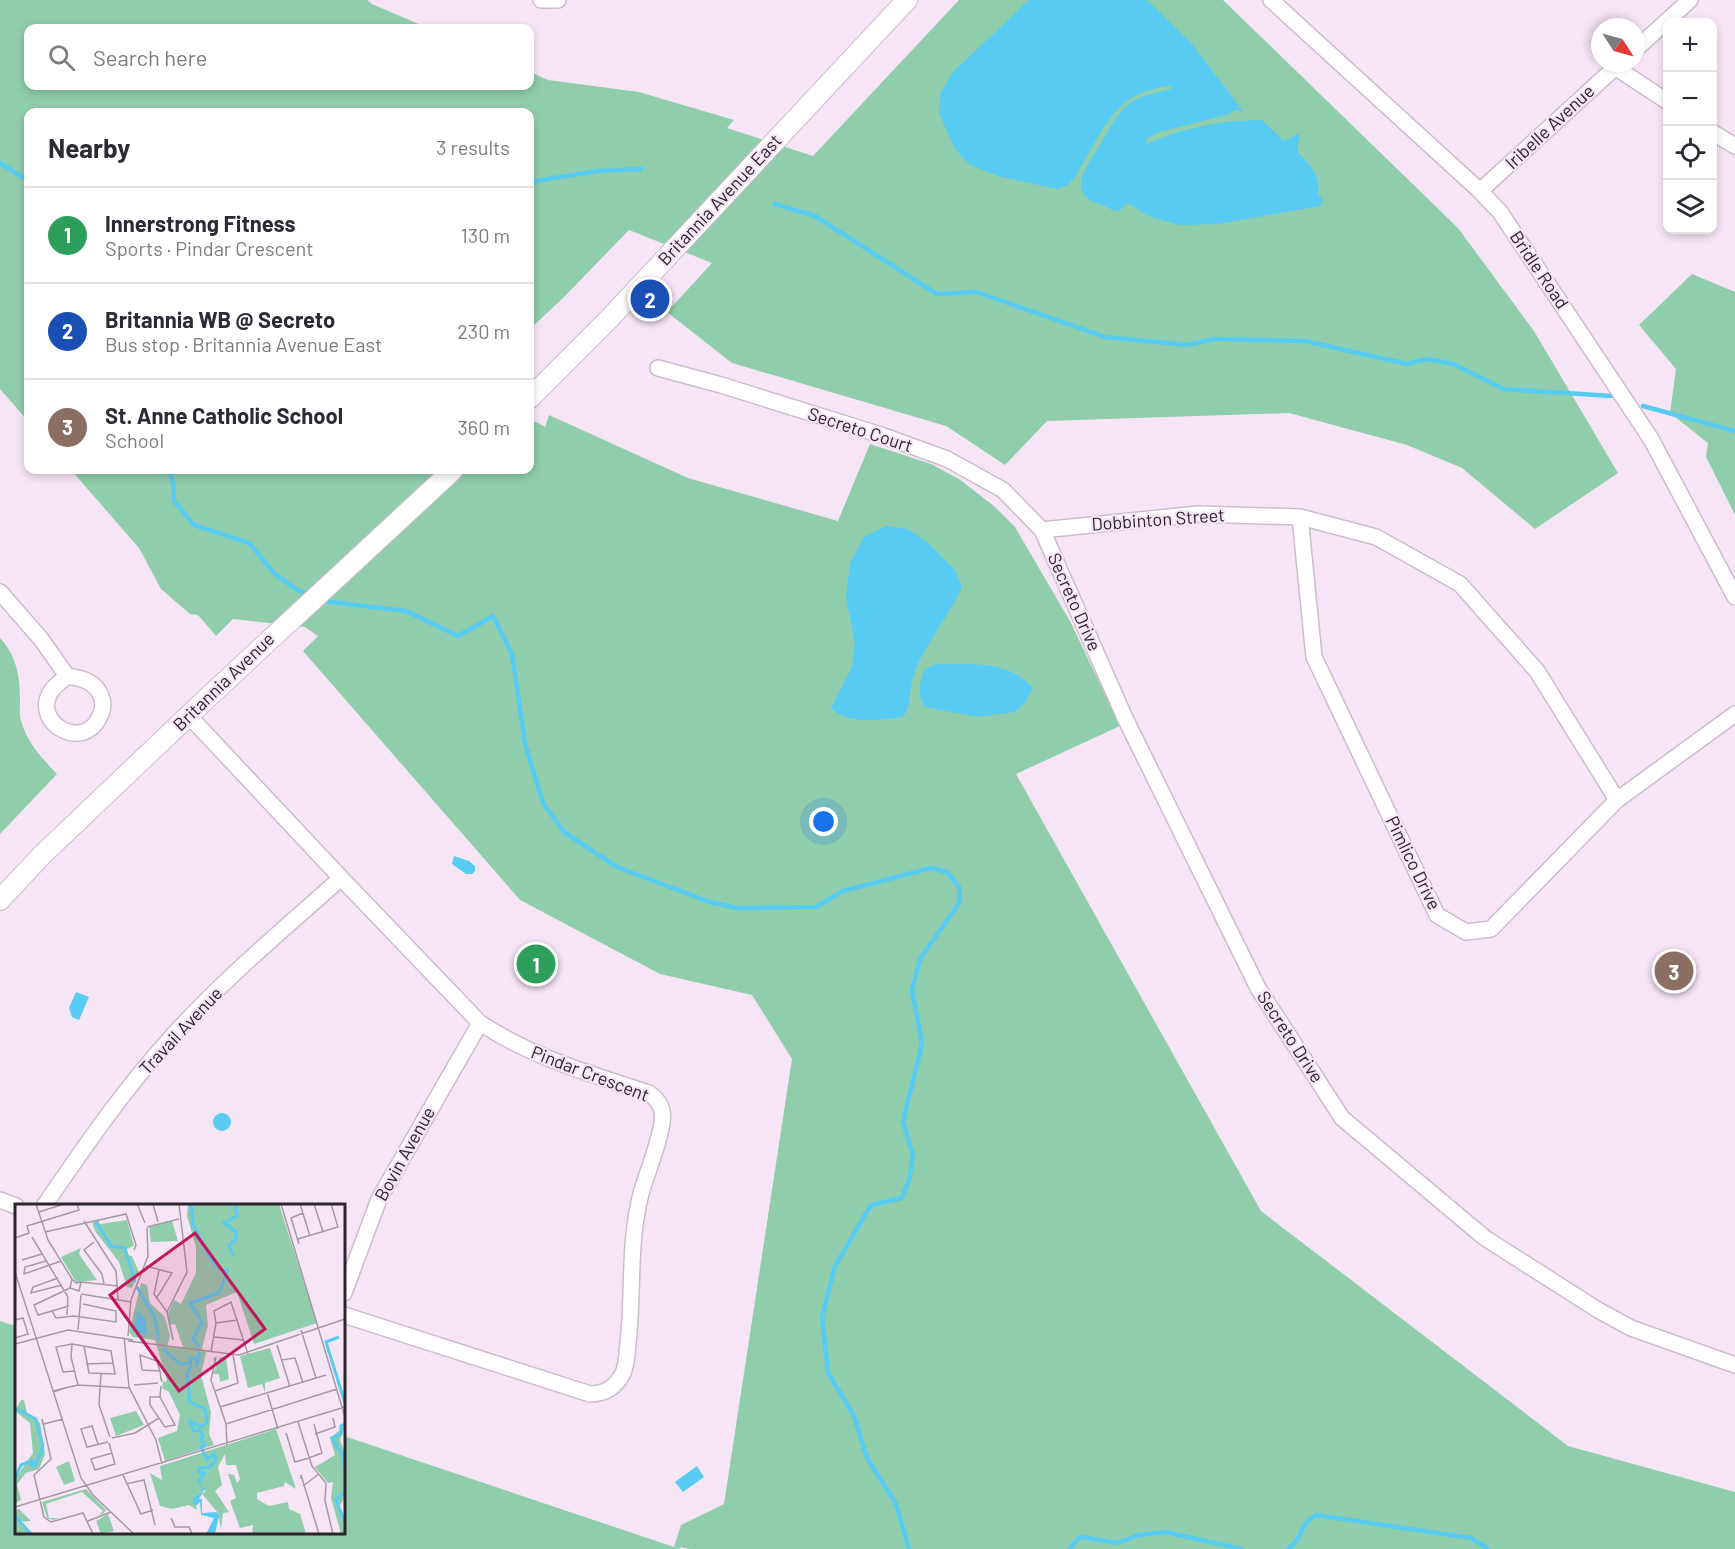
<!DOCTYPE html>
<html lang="en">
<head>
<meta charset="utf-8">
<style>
  body { margin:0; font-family:Barlow,sans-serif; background:#f7f7f7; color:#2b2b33 }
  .controls { position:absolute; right:18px; top:18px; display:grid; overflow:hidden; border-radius:12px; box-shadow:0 3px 9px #0003 }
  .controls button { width:54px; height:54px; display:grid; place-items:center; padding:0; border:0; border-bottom:2px solid #e1e1e2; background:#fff; color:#2b2b33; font:30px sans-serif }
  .compass { position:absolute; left:1591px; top:18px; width:54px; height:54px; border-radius:50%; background:#fff; box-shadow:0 3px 9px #0003; rotate:126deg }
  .you { position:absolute; left:824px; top:822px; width:21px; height:21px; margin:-15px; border:4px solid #fff; border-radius:50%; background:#1a73e8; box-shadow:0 0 0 9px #1a73e833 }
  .badge { display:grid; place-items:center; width:39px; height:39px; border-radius:50%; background:#ea580c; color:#fff; font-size:20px; font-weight:700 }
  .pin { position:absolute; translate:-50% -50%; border:3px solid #fff; box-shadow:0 2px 6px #0006 }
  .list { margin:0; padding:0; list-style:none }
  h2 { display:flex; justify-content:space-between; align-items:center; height:78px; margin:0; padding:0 24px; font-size:26px }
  h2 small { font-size:20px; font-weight:400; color:#7c7c81 }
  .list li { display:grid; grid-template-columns:39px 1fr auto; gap:18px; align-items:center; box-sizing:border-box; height:96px; padding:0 24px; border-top:2px solid #e1e1e2 }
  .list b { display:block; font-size:22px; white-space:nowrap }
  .list p { margin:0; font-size:20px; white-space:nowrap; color:#7c7c81 }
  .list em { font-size:20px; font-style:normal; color:#7c7c81 }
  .icon { flex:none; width:33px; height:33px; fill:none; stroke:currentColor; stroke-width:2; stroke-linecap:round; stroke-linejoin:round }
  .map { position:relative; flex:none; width:1735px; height:1549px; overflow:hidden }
  .search { position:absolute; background:#fff; box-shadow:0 3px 9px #0003; left:24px; top:24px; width:510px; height:66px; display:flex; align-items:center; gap:15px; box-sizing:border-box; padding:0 21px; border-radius:12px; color:#7c7c81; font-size:22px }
  .panel { position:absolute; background:#fff; box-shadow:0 3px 9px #0003; left:24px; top:108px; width:510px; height:366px; border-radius:12px }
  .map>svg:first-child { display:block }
  .green { fill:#90cdac }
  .water { fill:#57cbf1 }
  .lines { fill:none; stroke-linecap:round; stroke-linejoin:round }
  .stream { stroke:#57cbf1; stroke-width:4.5 }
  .minor-casing { stroke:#ccbdcc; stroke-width:18 }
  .tertiary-casing { stroke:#ccbdcc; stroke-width:22 }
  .minor { stroke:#fff; stroke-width:15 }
  .tertiary { stroke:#fff; stroke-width:20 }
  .labels { text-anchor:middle; stroke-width:4.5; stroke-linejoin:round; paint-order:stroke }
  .street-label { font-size:18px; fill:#2b252b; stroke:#f6e6f5 }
  .inset-river { fill:none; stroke:#57cbf1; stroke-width:3 }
  .inset-road { fill:none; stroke:#a599a4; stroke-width:1.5 }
  .view { fill:#c2185b; fill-opacity:0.15; stroke:#c2185b; stroke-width:3 }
  .inset-edge { fill:none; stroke:#2b252b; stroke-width:3 }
</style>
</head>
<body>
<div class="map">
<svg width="1735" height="1549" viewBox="0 0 1735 1549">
  <rect width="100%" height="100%" fill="#f6e6f5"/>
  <path class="green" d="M0,0H367L372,4L428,28H28V86H530V72L548,80L639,92L734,120L727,128L813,156L959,0H1223L1458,228L1534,331L1618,473L1535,529L1462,468L1407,445L1289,413L1047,421L1005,465L946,426L732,363L667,312L712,263L629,230L563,298L530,329V112H28V421L0,389Z
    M1692,274L1735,292V515L1706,457L1708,443L1670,413L1676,369L1639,325Z
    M549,415L688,478L838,521L870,444L931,464L959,479L994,506L1015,527L1071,623L1120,726L1016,774L1261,1211L1568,1446L1735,1492V1549H690L679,1547L681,1549H0V1321L16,1326V1532H344V1436L674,1547L681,1525L724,1504L792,1059L752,995L660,974L520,900L303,651L318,636L305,627L233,619L216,636L198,615L190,614L161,589L139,548L71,470H530V422H536L545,427Z
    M0,638C16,655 20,676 20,698C20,706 19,714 21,721C28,744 41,757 57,774L0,834Z"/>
  <path class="water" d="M1029,0H1147L1192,44L1243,111L1234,110L1230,114L1159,132L1146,139L1147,144C1181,128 1223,120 1262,120L1284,141L1300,133L1297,151C1309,165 1322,175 1318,194L1323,200L1320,206L1217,224L1179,225L1148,216L1128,203L1119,211C1112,211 1108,207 1102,205C1063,194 1087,166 1101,143C1108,132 1115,117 1124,108C1136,96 1156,93 1171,89V85C1158,88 1143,91 1131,98C1107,113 1090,153 1075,177L1068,185L1057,189L998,176L970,165L955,149L939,113L940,94L953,72Z
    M886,526L908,529L927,542L955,570L962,587C949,617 921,649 913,677C909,691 912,704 903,717C881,720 847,725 831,708L852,667L855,643L846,598L850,563L864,537Z
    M935,664C970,665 1007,659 1033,688L1025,703L1014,712L977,717L925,707C916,694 920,684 924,670Z
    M454,856L469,861L475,866V871L472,874H466L452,864Z
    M76,992L89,997L79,1020L72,1017L69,1008Z
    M213 1122a9 9 0 1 1 18 0a9 9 0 1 1-18 0Z
    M697,1466L704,1477L683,1492L675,1482Z"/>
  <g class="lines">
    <path class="stream" d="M0,163L28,181
      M530,182L597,171L641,169
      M775,204L815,216L937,294L976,292L1105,337L1188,345L1214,339L1305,341L1407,364L1428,359L1453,364L1504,389L1611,396
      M1643,406L1735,431
      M169,470L173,483L174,501L194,525L249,543L275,574L297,590L310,595
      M321,599L331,602L406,611L458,636L493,616L512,654L525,744L543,803L564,832L617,867L707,901L736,908L816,907L843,891L931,868L947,872L959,887L960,902L920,959L912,990L922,1044L903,1121L913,1156L909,1180L902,1198L871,1205L835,1266L822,1317L828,1373L854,1416L867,1458L896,1504L909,1549
      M1069,1549L1080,1537L1118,1543L1139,1535L1165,1532L1242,1549
      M1287,1549C1304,1540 1297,1526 1316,1515L1471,1538L1488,1549"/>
    <defs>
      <path id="minor" d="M541,0H558
        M1271,0L1480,191L1500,212L1651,439L1735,597
        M1636,49L1690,0
        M1615,67L1668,102
        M1712,132L1735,146
        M1480,191L1620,63
        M658,368L721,385L881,435L947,459L1003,490L1042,530L1125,718L1258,988L1342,1118L1485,1238L1598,1310L1631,1328L1735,1365
        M1300,517L1314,657L1437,915L1466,932L1491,929L1617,800L1735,714
        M1042,530L1198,514L1300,517L1376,537L1460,584L1537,671L1617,800
        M0,592L41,639L67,676C81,678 95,681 101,696C104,703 103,711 99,718C83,751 33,724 50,693C54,686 61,681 67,676
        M189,716L341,878L480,1023C532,1057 590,1074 649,1093C655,1098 660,1102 662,1111C666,1126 647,1173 642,1190C629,1236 633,1286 629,1333C627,1345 628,1362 623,1373C616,1387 605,1394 590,1394L344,1315
        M0,1200L16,1206
        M44,1206C83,1149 122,1092 168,1041C220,982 282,931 341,878
        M344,1293L379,1199L480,1023"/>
      <path id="tertiary" d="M530,398L608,320L907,0
        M0,900L41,856L204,701L453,470"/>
    </defs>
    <use href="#minor" class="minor-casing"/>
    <use href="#tertiary" class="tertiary-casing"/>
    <use href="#minor" class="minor"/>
    <use href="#tertiary" class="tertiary"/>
  </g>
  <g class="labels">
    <g class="street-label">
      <text transform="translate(1550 127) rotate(-43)" y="6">Iribelle Avenue</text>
      <text transform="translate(720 200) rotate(-47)" y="6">Britannia Avenue East</text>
      <text transform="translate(1539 270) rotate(56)" y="6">Bridle Road</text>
      <text transform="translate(860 430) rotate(18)" y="6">Secreto Court</text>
      <text transform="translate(1158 520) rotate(-4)" y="6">Dobbinton Street</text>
      <text transform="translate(1074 602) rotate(66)" y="6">Secreto Drive</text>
      <text transform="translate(224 682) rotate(-44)" y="6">Britannia Avenue</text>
      <text transform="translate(1413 863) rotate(64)" y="6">Pimlico Drive</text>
      <text transform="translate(181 1031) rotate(-47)" y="6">Travail Avenue</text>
      <text transform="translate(1290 1037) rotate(57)" y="6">Secreto Drive</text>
      <text transform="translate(590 1074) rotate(21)" y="6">Pindar Crescent</text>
      <text transform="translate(405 1154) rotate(-61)" y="6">Bovin Avenue</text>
    </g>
  </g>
  <g transform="translate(15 1204)">
    <rect width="330" height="330" fill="#f6e6f5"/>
    <path d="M173,0H264L302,119L239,140L222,88L191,101L193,122L187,144L191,149L186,171L196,208L194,230L199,241L150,257L143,234L162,227L165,211L154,188L147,184L148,178L152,177L140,136L118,133L114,128L126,79L132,81L135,99L150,113L155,132L152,143H168L160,120L154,121L153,110L159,96L166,100L181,69V43L172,12ZM83,16L85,20L112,16L119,42L112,45V51L117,52L124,68L117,84L112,83L104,58L80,27L77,19ZM157,17L163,37L136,38L134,23ZM66,44L64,50L82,76L61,78L46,53ZM255,144L265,174L250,179V188L247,180L233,184L225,152ZM205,153L211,154L214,175L205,178L204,170H198ZM6,196H9L12,209L25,219L30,250L24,265L11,269L2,280L6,296L0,299V275L18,249L15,219L0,207ZM121,207L129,221L101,232L95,214ZM330,222L325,236L330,249V293L324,303L330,315V330H326L316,294L318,278L313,279L300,263L320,251L315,234ZM261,225L281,285L270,278L269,282L242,289V295L254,302L273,298L274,305L285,310L291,330H237L238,321L225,324L215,297L221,294L213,270L219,271L222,279L225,275L221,261H211L210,250L203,263L207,281L200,287L214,308L208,309L206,325L203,309L187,290L191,287L185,282L188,287L179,293L182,306L174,301L157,305L145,302L135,269L147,276L145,262ZM54,257L60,277L49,281L41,263ZM71,285L91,306L88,310L84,311L88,307L67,288L31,300L34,314H44L38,316L32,314L27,298ZM4,305L16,317L4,318L14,330H0V306ZM93,310L99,327L86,330L81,317Z" fill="#90cdac"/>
    <path d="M123,106L131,117L132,131L118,127ZM183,279L190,285L184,295H187V309L202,308L204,312L200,330H191L199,314L186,311L185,298L181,302L178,298L179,293L188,287Z" fill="#57cbf1"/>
    <path class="inset-river" d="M176,0L178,20L195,54L206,66H213M81,18L96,42L110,44L120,78M218,52L214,41L221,35V28L209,19L222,12L220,0M122,83L139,112L144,136M324,133L311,138L330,199M184,143L178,135L187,118L175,99L204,89L213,67M148,145L165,160L174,159M0,204L21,215L28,242L21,261L17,257V261L13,258L6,261L0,274M330,220L326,222V230L317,234L328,252L330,270M184,279L189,269L184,268L185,264L195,263L201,256L199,250L192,255L186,243L190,241L186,235L188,232L184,226L179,227L175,217L186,223L192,218L190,205L175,198L172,170L176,163L175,154H180L182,160L185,148M0,312L16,330M329,316L321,296L330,288"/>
    <path class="inset-road" d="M21,0L33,36L57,75M122,0L130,19M138,0L143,18M266,0L330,213M285,0L295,32M299,0L308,28M24,8L49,0M69,17L101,67L103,95M132,23L164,15M30,28L111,10L121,41L119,46M17,33L53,93L52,111M0,34L14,29L12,22L64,6L62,0M283,35L323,23L316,0M79,38L69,46L87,70L89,80M284,40L276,14L288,9M7,56L27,50M31,57L10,63L9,70L46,57M131,62L157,69L141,95M144,66L139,90L152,108M0,68L66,274L78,291L119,330M43,74L18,83L16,89L47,81M66,78L103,82M61,79L57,75L55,84L64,87L66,78L61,79M66,90L116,98M54,102L23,111L19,101L55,84M37,107L41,114L59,112L101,118V107L68,100M152,108L172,68L164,0M152,108L158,136M0,116L8,114L13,130L0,134M201,119L223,116M63,126L66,91M286,126L301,174M113,132L116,96L133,52L132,24M109,133L114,183L141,236L147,260M199,133L229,136M113,137L224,151L330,115M0,140L53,126L118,136M57,140L56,153L63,181M262,141L275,183M196,148L201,119L199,107L216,98L233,150M199,156L201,153L196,176L211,220L212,241M266,156L280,154L288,179M71,160L98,159M60,167L48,168L41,143L57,140L63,141L96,147L100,170L74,169L69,142M145,167L127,166L125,151L142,157L145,167L146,175L147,178M86,170L84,201L95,233M119,181L143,179M50,184L63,181L114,184M200,187L223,179L218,151M38,188L50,184L38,187M252,188L263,225M145,193L160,221L150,223L135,201V193H145L146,182M205,203L311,171M27,215L36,255L19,271L29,313L36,318L68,309L78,330M283,218L297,262L311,279L310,297L318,330M29,220L48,215M211,220L322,185M271,229L280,258L294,254L307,249L299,220M300,230L320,223L318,214M97,234L120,229L144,214M94,239L100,260L80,266L76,255L97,249M83,240L77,222L66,225L72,243L93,238M108,271L126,310L138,306M286,275V271L304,330M111,280L129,276L140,321M288,282L304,270M0,303L330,203M156,314L160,323H174L177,330M73,317L96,308"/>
    <path class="view" d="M180,29L250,125L164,187L95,91Z"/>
    <rect width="330" height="330" class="inset-edge"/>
  </g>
</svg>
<div class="controls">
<button>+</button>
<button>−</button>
<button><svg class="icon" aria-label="locate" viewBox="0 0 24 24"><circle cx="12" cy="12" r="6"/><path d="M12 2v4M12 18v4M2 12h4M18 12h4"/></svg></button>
<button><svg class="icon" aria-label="layers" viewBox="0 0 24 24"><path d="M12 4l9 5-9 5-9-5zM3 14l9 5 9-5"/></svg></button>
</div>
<svg class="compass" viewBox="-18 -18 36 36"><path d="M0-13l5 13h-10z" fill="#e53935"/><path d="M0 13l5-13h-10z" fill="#7c7c81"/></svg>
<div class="you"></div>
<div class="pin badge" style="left:536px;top:964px;background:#2e9e5b">1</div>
<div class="pin badge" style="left:650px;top:299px;background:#1a4fb4">2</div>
<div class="pin badge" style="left:1674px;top:971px;background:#8d6e63">3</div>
<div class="search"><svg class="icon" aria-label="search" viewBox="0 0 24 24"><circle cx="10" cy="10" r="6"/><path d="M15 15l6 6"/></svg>Search here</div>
<section class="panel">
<h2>Nearby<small>3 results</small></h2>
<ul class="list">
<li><span class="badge" style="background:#2e9e5b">1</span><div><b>Innerstrong Fitness</b><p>Sports · Pindar Crescent</p></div><em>130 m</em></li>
<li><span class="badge" style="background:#1a4fb4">2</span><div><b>Britannia WB @ Secreto</b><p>Bus stop · Britannia Avenue East</p></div><em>230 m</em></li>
<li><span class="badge" style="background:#8d6e63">3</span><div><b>St. Anne Catholic School</b><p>School</p></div><em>360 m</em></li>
</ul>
</section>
</div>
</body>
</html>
